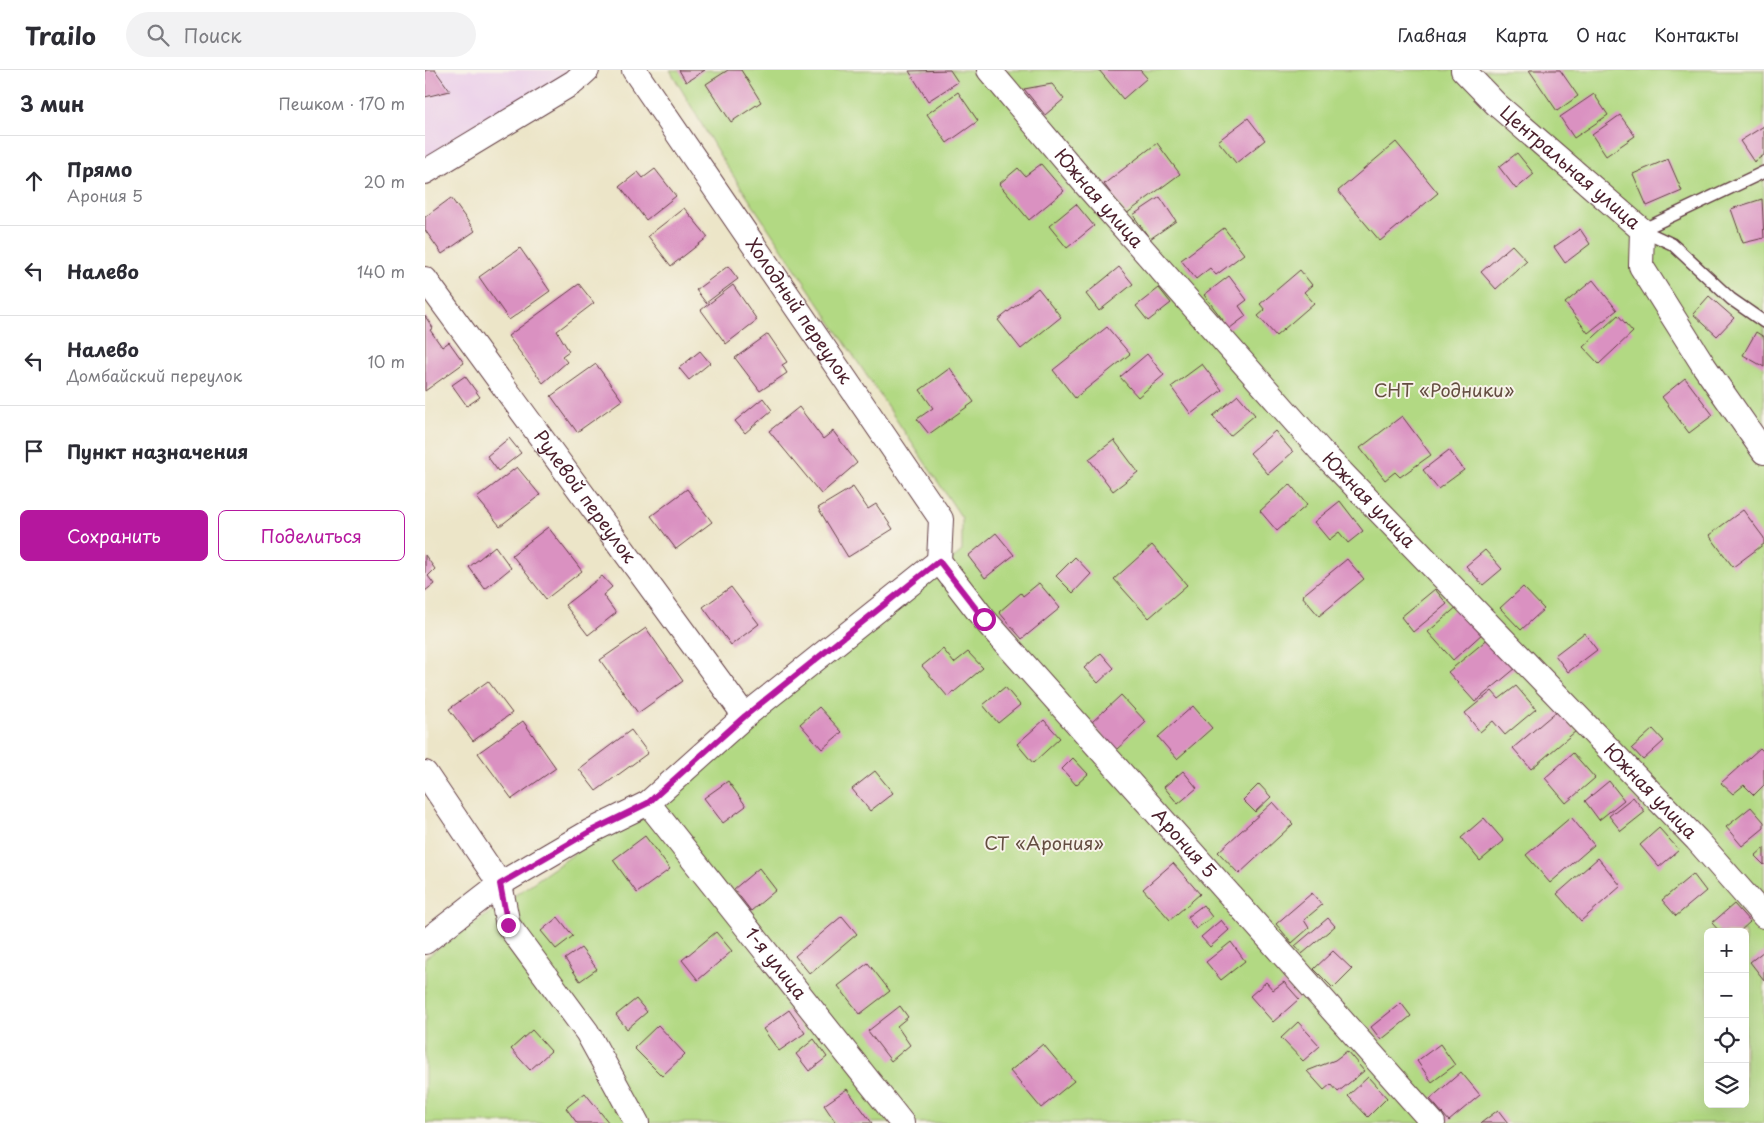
<!DOCTYPE html>
<html lang="ru">
<head>
<meta charset="utf-8">
<style>
  body { margin:0; font-family:"Playpen Sans",sans-serif; background:#f2f2f3; color:#2b2b33 }
  .controls { position:absolute; right:15px; bottom:15px; display:grid; overflow:hidden; border-radius:8px; box-shadow:0 5px 20px #0002 }
  .controls button { width:45px; height:45px; display:grid; place-items:center; padding:0; border:0; border-bottom:1px solid #e1e1e2; background:#fff; color:#2b2b33; font:25px sans-serif }
  .stop { position:absolute; width:15px; height:15px; margin:-11px; border:4px solid #b5179e; border-radius:50%; background:#fff }
  .stop.end { background:#b5179e; border-color:#fff; box-shadow:0 1px 5px #0008 }
  .list { margin:0; padding:0; list-style:none }
  h2 { display:flex; justify-content:space-between; align-items:center; height:65px; margin:0; padding:0 20px; font-size:21px }
  h2 small { font-size:16px; font-weight:400; color:#7c7c81 }
  .list li { display:grid; grid-template-columns:32px 1fr auto; gap:15px; align-items:center; box-sizing:border-box; height:90px; padding:0 20px; border-top:1px solid #e1e1e2 }
  .list b { display:block; font-size:19px; white-space:nowrap }
  .list p { margin:0; font-size:16px; white-space:nowrap; color:#7c7c81 }
  .list em { font-size:16px; font-style:normal; color:#7c7c81 }
  .actions { display:flex; gap:10px; padding:15px 20px }
  .actions a { flex:1; padding:11px 0; border:1px solid #b5179e; border-radius:8px; text-align:center; font-size:18px; color:#b5179e }
  .actions .main { background:#b5179e; color:#fff }
  .icon { flex:none; width:28px; height:28px; fill:none; stroke:currentColor; stroke-width:2; stroke-linecap:round; stroke-linejoin:round }
  .map { position:relative; flex:none; width:1339px; height:1053px; overflow:hidden }
  header { display:flex; align-items:center; gap:30px; box-sizing:border-box; height:70px; padding:0 25px; background:#fff; border-bottom:1px solid #e1e1e2 }
  header strong { font-size:24px }
  nav { display:flex; gap:28px; margin-inline-start:auto; font-size:18px }
  .search { width:350px; height:45px; background:#f2f2f3; display:flex; align-items:center; gap:12px; box-sizing:border-box; padding:0 18px; border-radius:28px; color:#7c7c81; font-size:19px }
  main { display:flex }
  aside { flex:1; background:#fff }
  .map>svg:first-child { display:block }
  .built { fill:#ecd1ea }
  .green { fill:#b2d983; stroke:#7e7c57; fill-rule:evenodd }
  .building { fill:#da91c1 }
  .lines { fill:none; stroke-linecap:round; stroke-linejoin:round }
  .lane-casing { stroke:#623d43; stroke-width:14 }
  .street-casing { stroke:#623d43; stroke-width:26 }
  .lane { stroke:#fff; stroke-width:11 }
  .street { stroke:#fff; stroke-width:24 }
  .route { stroke:#b5179e; stroke-width:6 }
  .labels { text-anchor:middle; stroke-width:4; stroke-linejoin:round; paint-order:stroke }
  .street-label { font-size:18px; fill:#4a1f2b; stroke:#f7f3e8 }
  .park-label { font-size:18px; fill:#644e41; stroke:#f7f3e8 }
</style>
</head>
<body>
<header>
<strong>Trailo</strong>
<div class="search"><svg class="icon" aria-label="search" viewBox="0 0 24 24"><circle cx="10" cy="10" r="6"/><path d="M15 15l6 6"/></svg>Поиск</div>
<nav><a>Главная</a><a>Карта</a><a>О нас</a><a>Контакты</a></nav>
</header>
<main>
<aside>
<h2>3 мин<small>Пешком · 170 m</small></h2>
<ul class="list">
<li><svg class="icon" aria-label="ahead" viewBox="0 0 24 24"><path d="M12 20V5M6 11l6-6 6 6"/></svg><div><b>Прямо</b><p>Арония 5</p></div><em>20 m</em></li>
<li><svg class="icon" aria-label="left" viewBox="0 0 24 24"><path d="M17 20v-9H6M10 6l-5 5 5 5"/></svg><div><b>Налево</b></div><em>140 m</em></li>
<li><svg class="icon" aria-label="left" viewBox="0 0 24 24"><path d="M17 20v-9H6M10 6l-5 5 5 5"/></svg><div><b>Налево</b><p>Домбайский переулок</p></div><em>10 m</em></li>
<li><svg class="icon" aria-label="arrive" viewBox="0 0 24 24"><path d="M6 21V4h12l-3 4 3 4H6"/></svg><div><b>Пункт назначения</b></div></li>
</ul>
<div class="actions"><a class="main">Сохранить</a><a>Поделиться</a></div>
</aside>
<div class="map">
<svg width="1339" height="1053" viewBox="0 0 1339 1053">
  <rect width="100%" height="100%" fill="#f7f3e8"/>
  <filter id="ink" filterUnits="userSpaceOnUse"><feTurbulence type="fractalNoise" baseFrequency=".02" numOctaves="2"/><feDisplacementMap in="SourceGraphic" scale="10" xChannelSelector="R" yChannelSelector="G"/><feConvolveMatrix kernelMatrix="1 2 1 2 8 2 1 2 1" color-interpolation-filters="sRGB"/></filter>
  <filter id="wash" filterUnits="userSpaceOnUse"><feTurbulence type="fractalNoise" baseFrequency=".0096" numOctaves="4" result="noise"/><feDisplacementMap in="SourceGraphic" scale="20" xChannelSelector="R" yChannelSelector="G"/><feGaussianBlur stdDeviation="1.12" result="paint"/><feColorMatrix in="noise" values="0 0 0 0 0 0 0 0 0 0 0 0 0 0 0 0 0 1.4 0 .05"/><feComposite in="paint" operator="in"/></filter>
  <g filter="url(#wash)">
    <rect width="100%" height="100%" fill="#ece5c8"/>
    <path class="built" d="M0,0H151L0,95Z"/>
    <path class="green" d="M245,0H1339V1053H0V888L185,759L322,657L537,481V448L297,89ZM1283,862H1320V1034H1283Z"/>
    <g id="blocks">
      <path class="building" d="M0,0H10L25,21L0,27Z
        M254,0H280L261,12Z
        M303,0H316L336,32L306,52L281,14Z
        M525,0L533,12L503,31L484,1Z
        M674,0H715L722,8L698,29Z
        M1104,0H1135L1153,26L1132,41Z
        M627,14L639,29L620,45L599,19Z
        M533,22L553,51L522,73L502,44Z
        M1169,24L1183,45L1149,68L1135,47Z
        M1195,45L1210,66L1181,86L1167,65Z
        M823,48L840,70L811,93L793,71Z
        M1339,56V85L1329,92L1315,71Z
        M971,72L1013,123L955,171L913,121Z
        M732,73L755,104L701,144L679,114Z
        M1092,83L1109,104L1091,119L1074,97Z
        M1243,89L1257,121L1222,136L1208,104Z
        M616,94L639,121L604,150L574,114L593,98L600,106Z
        M230,99L251,126L221,150L195,116L213,102L218,108Z
        M735,127L751,151L725,169L708,145Z
        M26,128L50,161L17,184L0,160V147Z
        M1337,129L1339,168L1318,173L1306,139Z
        M651,134L669,156L642,178L624,156Z
        M259,138L283,167L246,196L223,166Z
        M799,158L819,184L791,205L785,198L771,209L756,190Z
        M1155,159L1165,174L1140,193L1129,177Z
        M1087,175L1102,191L1071,219L1056,202Z
        M95,178L125,221L84,250L54,207Z
        M303,196L313,209L281,233L271,220Z
        M694,197L708,214L674,241L661,224Z
        M875,200L887,215L879,222L889,233L851,266L833,246L840,240L835,234Z
        M804,206L822,230L814,236L821,246L801,261L794,253L798,250L779,225Z
        M1168,210L1192,240L1163,263L1140,233Z
        M154,214L169,233L132,261L144,281L137,286L142,292L118,313L83,266Z
        M308,215L332,250L301,274L276,240Z
        M613,218L636,247L596,279L573,250Z
        M734,218L746,233L723,251L711,236Z
        M1284,226L1309,248L1292,266L1268,244Z
        M1193,245L1208,262L1174,294L1158,277Z
        M0,246L8,258L5,260L17,277L24,272L39,293L0,321Z
        M682,257L705,284L650,328L628,300Z
        M1331,262L1339,267V297L1318,285Z
        M343,264L362,292L357,295L362,303L335,321L310,288Z
        M275,281L285,293L264,310L254,298Z
        M722,284L739,305L713,327L695,307Z
        M171,294L197,330L152,362L126,326Z
        M777,294L797,320L766,344L746,317Z
        M525,298L549,332L504,364L492,349L508,338L495,320Z
        M40,306L55,327L42,336L27,315Z
        M1260,308L1288,345L1264,363L1237,327Z
        M813,325L830,345L805,366L788,346Z
        M338,328L347,340L320,363L310,351Z
        M374,337L398,369L408,361L432,393L396,424L344,361Z
        M977,346L1006,385L975,407L970,402L960,410L935,378Z
        M850,361L868,382L843,404L825,383Z
        M84,368L96,383L73,401L62,386Z
        M689,370L713,402L688,421L664,389Z
        M1024,380L1039,400L1013,419L998,400Z
        M92,397L115,425L75,456L52,428Z
        M865,414L882,435L852,461L835,441Z
        M428,417L443,439L451,434L468,459L423,487L393,438Z
        M262,419L287,452L251,479L226,446Z
        M915,431L938,461L923,473L914,462L904,470L889,452Z
        M1318,440L1339,468V474L1308,497L1284,465Z
        M123,457L157,501L121,529L87,485Z
        M571,463L589,485L560,508L543,486Z
        M727,475L762,515L724,548L689,509Z
        M70,476L86,498L60,519L44,497Z
        M1060,480L1077,499L1058,515L1041,496Z
        M0,485L10,499L3,506L9,514L0,521Z
        M650,487L666,504L648,523L631,506Z
        M922,489L939,509L894,546L877,526Z
        M177,506L187,517L178,525L191,543L163,565L140,535Z
        M614,513L635,538L597,569L574,542L596,523L598,526Z
        M306,517L334,554L306,575L278,537Z
        M1098,517L1119,539L1096,560L1075,538Z
        M1010,519L1022,534L988,562L976,547Z
        M1034,535L1058,563L1028,590L1003,562Z
        M221,558L258,611L213,643L175,590Z
        M1159,563L1172,580L1143,602L1130,585Z
        M1065,567L1091,598L1050,632L1023,602Z
        M518,579L529,593L543,582L558,598L523,627L497,596Z
        M676,583L689,598L673,613L659,598Z
        M63,611L87,643L48,671L24,639Z
        M1091,616L1111,639L1080,665L1068,651L1055,662L1040,643L1067,621L1074,629Z
        M580,617L595,635L573,653L558,635Z
        M696,625L721,652L691,680L666,653Z
        M768,636L787,658L752,689L733,667Z
        M394,637L417,662L397,679L375,654Z
        M1133,640L1151,661L1106,699L1088,678Z
        M619,650L635,668L608,693L592,674Z
        M98,651L131,698L87,729L53,683Z
        M1228,659L1239,671L1218,690L1207,678Z
        M206,660L223,683L171,721L154,699Z
        M1335,678L1339,682V715L1329,725L1319,715L1308,724L1296,713Z
        M1148,683L1170,708L1141,733L1120,708Z
        M648,688L663,704L651,715L637,699Z
        M450,701L468,723L445,741L427,719Z
        M758,701L772,718L753,734L739,717Z
        M303,711L321,736L298,753L279,728Z
        M1184,711L1199,730L1174,750L1160,731Z
        M834,714L846,727L830,742L818,730Z
        M1208,727L1220,742L1196,761L1184,746Z
        M848,732L868,754L814,804L793,782Z
        M1326,737L1339,752V758L1317,776L1301,757Z
        M1146,747L1169,775L1125,813L1101,785Z
        M1059,748L1079,771L1055,791L1036,768Z
        M1234,758L1254,780L1234,797L1215,775Z
        M220,766L245,799L212,823L188,790Z
        M1339,778V795L1330,786Z
        M1173,788L1196,816L1156,851L1132,824Z
        M748,793L775,824L745,850L718,819Z
        M334,798L351,820L326,841L309,819Z
        M1268,804L1281,821L1251,846L1237,830Z
        M887,823L897,835L879,850L884,858L867,873L851,854Z
        M1309,834L1325,852L1314,862H1295L1287,853Z
        M778,835L787,847L771,859L762,847Z
        M417,846L432,864L385,904L370,886Z
        M133,847L148,866L131,879L116,861Z
        M903,848L910,856L877,884L870,876Z
        M796,850L804,860L785,877L776,867Z
        M291,862L307,881L273,910L257,890Z
        M806,872L820,891L796,910L781,892Z
        M156,878L172,899L155,911L140,889Z
        M908,881L927,899L908,918L889,899Z
        M1339,881V910L1325,892Z
        M443,893L465,921L435,944L413,916Z
        M841,912L848,920L859,912L874,929L848,952L825,926Z
        M211,929L222,942L202,959L191,945Z
        M976,933L986,946L956,970L946,957Z
        M475,936L483,947L472,956L485,975L466,991L443,961Z
        M364,940L380,963L354,981L338,959Z
        M873,952L895,976L878,991L856,968Z
        M233,955L260,984L237,1006L209,978Z
        M107,960L126,981L105,1000L86,979Z
        M389,969L402,987L384,1001L371,984Z
        M618,974L649,1011L616,1038L585,1001Z
        M1015,974L1030,995L1007,1012L992,991Z
        M922,981L939,1001L913,1022L906,1014L899,1020L882,1001L910,990Z
        M1036,1002L1055,1025L1024,1051L1005,1029Z
        M943,1007L962,1028L943,1047L923,1026Z
        M422,1019L447,1053H411L399,1035Z
        M160,1023L184,1053H152L141,1038Z
        M1073,1040L1083,1053H1056Z"/>
    </g>
  </g>
  <g filter="url(#ink)">
    <use href="#blocks" fill-opacity="0" stroke="#623d43" stroke-width="1"/>
    <g class="lines">
      <defs>
        <path id="lane" d="M1217,160L1247,174L1306,229L1339,252
          M1217,160L1339,102"/>
        <g id="street">
          <path id="s1" d="M209,0L516,449L514,491"/>
          <path id="s2" d="M564,0L662,116L895,380L1272,770L1339,846"/>
          <path id="s3" d="M1038,0L1071,34L1217,160L1216,196L1279,296L1339,382"/>
          <path d="M0,102L149,12L162,0"/>
          <path id="s4" d="M0,209L320,646"/>
          <path id="s5" d="M514,491L559,549L1008,1053"/>
          <path d="M0,703L75,814L83,855L162,962L212,1053"/>
          <path id="s6" d="M223,733L477,1053"/>
          <path d="M0,872L75,814L164,762L223,733L320,646L514,491"/>
        </g>
      </defs>
      <use href="#lane" class="lane-casing"/>
      <use href="#street" class="street-casing"/>
      <use href="#lane" class="lane"/>
      <use href="#street" class="street"/>
    </g>
  </g>
  <g class="lines" filter="url(#ink)">
    <path class="route" d="M83,855L75,814L164,762L223,733L320,646L514,491L559,549"/>
  </g>
  <g class="labels">
    <g class="street-label">
      <text dy="6" stroke="none"><textPath href="#s3" startOffset="145">Центральная улица</textPath></text>
      <text dy="6" stroke="none"><textPath href="#s2" startOffset="169">Южная улица</textPath></text>
      <text dy="6" stroke="none"><textPath href="#s1" startOffset="292">Холодный переулок</textPath></text>
      <text dy="6" stroke="none"><textPath href="#s4" startOffset="270">Рулевой переулок</textPath></text>
      <text dy="6" stroke="none"><textPath href="#s2" startOffset="574">Южная улица</textPath></text>
      <text dy="6" stroke="none"><textPath href="#s2" startOffset="979">Южная улица</textPath></text>
      <text dy="6" stroke="none"><textPath href="#s5" startOffset="374">Арония 5</textPath></text>
      <text dy="6" stroke="none"><textPath href="#s6" startOffset="205">1-я улица</textPath></text>
    </g>
    <g class="park-label">
      <text x="1019" y="327">СНТ «Родники»</text>
      <text x="619" y="780">СТ «Арония»</text>
    </g>
  </g>
</svg>
<div class="controls">
<button>+</button>
<button>−</button>
<button><svg class="icon" aria-label="locate" viewBox="0 0 24 24"><circle cx="12" cy="12" r="6"/><path d="M12 2v4M12 18v4M2 12h4M18 12h4"/></svg></button>
<button><svg class="icon" aria-label="layers" viewBox="0 0 24 24"><path d="M12 4l9 5-9 5-9-5zM3 14l9 5 9-5"/></svg></button>
</div>
<div class="stop" style="left:559px;top:549px"></div>
<div class="stop end" style="left:83px;top:855px"></div>
</div>
</main>
</body>
</html>
